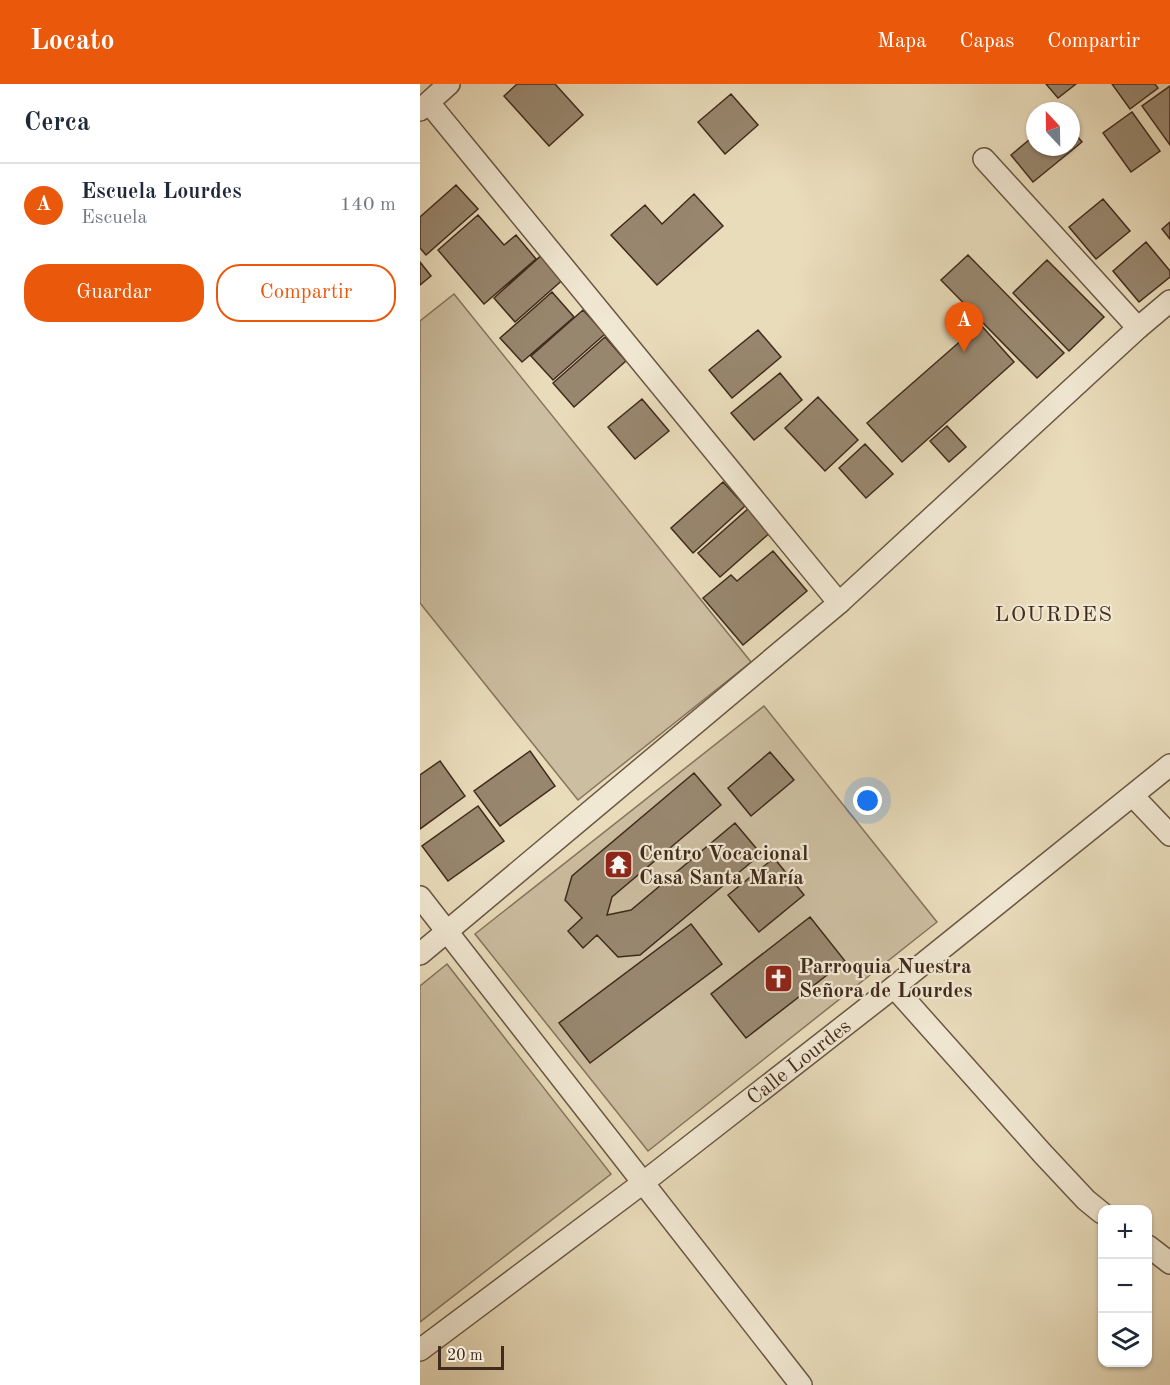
<!DOCTYPE html>
<html lang="es">
<head>
<meta charset="utf-8">
<style>
  body { margin:0; font-family:"Old Standard TT",serif; background:#f6f6f7; color:#1f2937 }
  .controls { position:absolute; right:18px; bottom:18px; display:grid; overflow:hidden; border-radius:12px; box-shadow:0 2px 4px #0004 }
  .controls button { width:54px; height:54px; display:grid; place-items:center; padding:0; border:0; border-bottom:2px solid #e0e1e3; background:#fff; color:#1f2937; font:30px sans-serif }
  .compass { position:absolute; left:606px; top:18px; width:54px; height:54px; border-radius:50%; background:#fff; box-shadow:0 2px 4px #0004; rotate:338deg }
  .scale { position:absolute; left:18px; bottom:15px; width:66px; box-sizing:border-box; padding-left:6px; border:3px solid #412b1d; border-top:0; font-size:16px; line-height:21px; white-space:nowrap; color:#412b1d; -webkit-text-stroke:4px #f1e8d3; paint-order:stroke }
  .you { position:absolute; left:448px; top:717px; width:21px; height:21px; margin:-15px; border:4px solid #fff; border-radius:50%; background:#1a73e8; box-shadow:0 0 0 9px #1a73e833 }
  .badge { display:grid; place-items:center; width:39px; height:39px; border-radius:50%; background:#ea580c; color:#fff; font-size:20px; font-weight:700 }
  .pin { position:absolute; translate:-50% -50px; filter:drop-shadow(0 2px 3px #0008) }
  .pin::after { content:''; position:absolute; top:32px; width:21px; height:18px; background:inherit; clip-path:polygon(0 0,100% 0,50% 100%) }
  .list { margin:0; padding:0; list-style:none }
  h2 { display:flex; justify-content:space-between; align-items:center; height:78px; margin:0; padding:0 24px; font-size:26px }
  h2 small { font-size:20px; font-weight:400; color:#747a83 }
  .list li { display:grid; grid-template-columns:39px 1fr auto; gap:18px; align-items:center; box-sizing:border-box; height:84px; padding:0 24px; border-top:2px solid #e0e1e3 }
  .list b { display:block; font-size:22px; white-space:nowrap }
  .list p { margin:0; font-size:20px; white-space:nowrap; color:#747a83 }
  .list em { font-size:20px; font-style:normal; color:#747a83 }
  .actions { display:flex; gap:12px; padding:18px 24px }
  .actions a { flex:1; padding:14px 0; border:2px solid #ea580c; border-radius:24px; text-align:center; font-size:21px; color:#ea580c }
  .actions .main { background:#ea580c; color:#fff }
  .icon { flex:none; width:33px; height:33px; fill:none; stroke:currentColor; stroke-width:2; stroke-linecap:round; stroke-linejoin:round }
  .map { position:relative; flex:none; width:750px; height:1301px; overflow:hidden }
  header { display:flex; align-items:center; gap:36px; box-sizing:border-box; height:84px; padding:0 30px; background:#ea580c; color:#fff }
  header strong { font-size:28px }
  nav { display:flex; gap:33px; margin-inline-start:auto; font-size:21px }
  main { display:flex }
  aside { flex:1; background:#fff }
  .map>svg:first-child { display:block }
  .green { fill:#ccbea0; stroke:#86745e; stroke-width:1.5 }
  .building { fill:#98876f; stroke:#412b1d; stroke-width:1.5 }
  .lines { fill:none; stroke-linecap:round; stroke-linejoin:round }
  .street-casing { stroke:#6b5744; stroke-width:24 }
  .street { stroke:#f1e8d3; stroke-width:21 }
  .labels { text-anchor:middle; stroke-width:4.5; stroke-linejoin:round; paint-order:stroke }
  .poi-label { font-size:21px; font-weight:bold; fill:#412b1d; stroke:#f1e8d3; text-anchor:start }
  .street-label { font-size:21px; fill:#412b1d; stroke:#f1e8d3 }
  .neighbourhood-label { font-size:22px; letter-spacing:1.5px; fill:#412b1d; stroke:#f1e8d3 }
</style>
</head>
<body>
<header>
<strong>Locato</strong>
<nav><a>Mapa</a><a>Capas</a><a>Compartir</a></nav>
</header>
<main>
<aside>
<h2>Cerca<small></small></h2>
<ul class="list">
<li><span class="badge">A</span><div><b>Escuela Lourdes</b><p>Escuela</p></div><em>140 m</em></li>
</ul>
<div class="actions"><a class="main">Guardar</a><a>Compartir</a></div>
</aside>
<div class="map">
<svg width="750" height="1301" viewBox="0 0 750 1301">
  <rect width="100%" height="100%" fill="#e9dcbb"/>
  <filter id="stains"><feTurbulence type="fractalNoise" baseFrequency=".00333" numOctaves="4"/><feColorMatrix values="0 0 0 0 .2 0 0 0 0 .09 0 0 0 0 .02 0 0 0 .5 -.17"/></filter>
  <radialGradient id="worn" r=".72"><stop offset=".6" stop-color="#630" stop-opacity="0"/><stop offset="1" stop-color="#630" stop-opacity=".3"/></radialGradient>
  <path class="green" d="M34,210L331,578L158,716L0,519V237Z
    M344,622L517,838L228,1067L55,850Z
    M27,880L191,1090L0,1238V902Z"/>
  <path class="building" d="M97,0H135L163,31L129,62L84,12Z
    M626,0H656L638,14Z
    M692,0H735L738,4L710,25Z
    M750,2V61L722,22Z
    M311,10L338,41L305,70L278,38Z
    M712,28L740,67L711,88L683,49Z
    M651,45L662,58L613,98L591,71L615,51V63H651Z
    M36,101L58,125L6,171L0,164V133Z
    M274,110L303,142L237,201L191,151L225,121L242,140Z
    M683,115L710,147L676,175L649,143Z
    M58,131L84,161L96,151L116,175L64,220L18,166Z
    M750,138V155L742,145Z
    M726,158L750,187V193L719,218L693,187Z
    M125,168L147,192L95,238L74,214Z
    M548,171L644,269L617,294L521,196Z
    M627,176L684,233L649,267L593,209Z
    M0,178L11,192L0,201Z
    M132,208L154,233L102,278L80,254Z
    M163,226L185,250L133,296L111,272Z
    M560,240L594,278L482,378L447,339Z
    M338,246L361,273L312,314L289,286Z
    M185,253L206,277L154,323L133,299Z
    M360,289L382,316L334,356L311,329Z
    M398,313L438,356L405,387L365,344Z
    M222,315L249,347L215,375L188,343Z
    M527,342L546,363L529,378L510,357Z
    M445,360L473,390L446,414L419,384Z
    M303,398L325,422L273,469L251,444Z
    M330,423L352,447L300,493L278,469Z
    M353,467L387,507L323,561L283,514L311,491L317,497Z
    M110,667L135,702L80,742L54,707Z
    M350,668L374,696L331,732L308,704Z
    M20,677L45,712L0,745V691Z
    M274,689L301,721L192,813L187,831L211,826L315,739L341,770L220,871L198,873L177,851L163,864L148,847L162,834L145,816L152,792Z
    M58,722L84,757L28,797L2,762Z
    M354,774L384,811L339,848L308,811Z
    M390,833L425,877L326,954L291,910Z
    M271,840L302,880L170,979L139,939Z"/>
  <g class="lines">
    <defs>
      <g id="street">
        <path d="M9,19L419,519"/>
        <path d="M0,26L29,0"/>
        <path d="M564,75L718,244"/>
        <path d="M713,712L750,751"/>
        <path d="M0,813L381,1301"/>
        <path d="M0,870L419,519L718,244L750,217"/>
        <path d="M474,903L622,1069L666,1116L682,1129"/>
        <path d="M728,1162L750,1179"/>
        <path id="s1" d="M0,1266L224,1098L474,903L750,681"/>
      </g>
    </defs>
    <use href="#street" class="street-casing"/>
    <use href="#street" class="street"/>
  </g>
  <defs>
    <symbol id="temple-square" viewBox="-11 -11 22 22"><rect x="-9" y="-9" width="18" height="18" rx="4" fill="#8f2418" stroke="#f1e8d3"/><path d="M0-6L5-2H3V0L6.5 2.5H4V6H1.5V3h-3V6H-4V2.5H-6.5L-3 0V-2H-5Z" fill="#fff"/></symbol>
    <symbol id="church-square" viewBox="-11 -11 22 22"><rect x="-9" y="-9" width="18" height="18" rx="4" fill="#8f2418" stroke="#f1e8d3"/><path d="M-1.2-6h2.4v3.5h3.3v2.4h-3.3V6h-2.4V-.1h-3.3v-2.4h3.3Z" fill="#fff"/></symbol>
  </defs>
  <g fill-rule="evenodd">
    <use href="#temple-square" x="182" y="764" width="33" height="33"/>
    <use href="#church-square" x="342" y="878" width="33" height="33"/>
  </g>
  <g class="labels">
    <g class="poi-label">
      <text x="219" y="776">Centro Vocacional<tspan x="219" dy="24">Casa Santa María</tspan></text>
      <text x="379" y="889">Parroquia Nuestra<tspan x="379" dy="24">Señora de Lourdes</tspan></text>
    </g>
    <g class="street-label">
      <text dy="7" stroke="none"><textPath href="#s1" startOffset="476">Calle Lourdes</textPath></text>
    </g>
    <g class="neighbourhood-label">
      <text x="634" y="537">LOURDES</text>
    </g>
  </g>
  <rect width="100%" height="100%" filter="url(#stains)"/>
  <rect width="100%" height="100%" fill="url(#worn)"/>
</svg>
<div class="controls">
<button>+</button>
<button>−</button>
<button><svg class="icon" aria-label="layers" viewBox="0 0 24 24"><path d="M12 4l9 5-9 5-9-5zM3 14l9 5 9-5"/></svg></button>
</div>
<svg class="compass" viewBox="-18 -18 36 36"><path d="M0-13l5 13h-10z" fill="#e53935"/><path d="M0 13l5-13h-10z" fill="#747a83"/></svg>
<div class="scale">20 m</div>
<div class="you"></div>
<div class="pin badge" style="left:544px;top:268px">A</div>
</div>
</main>
</body>
</html>
